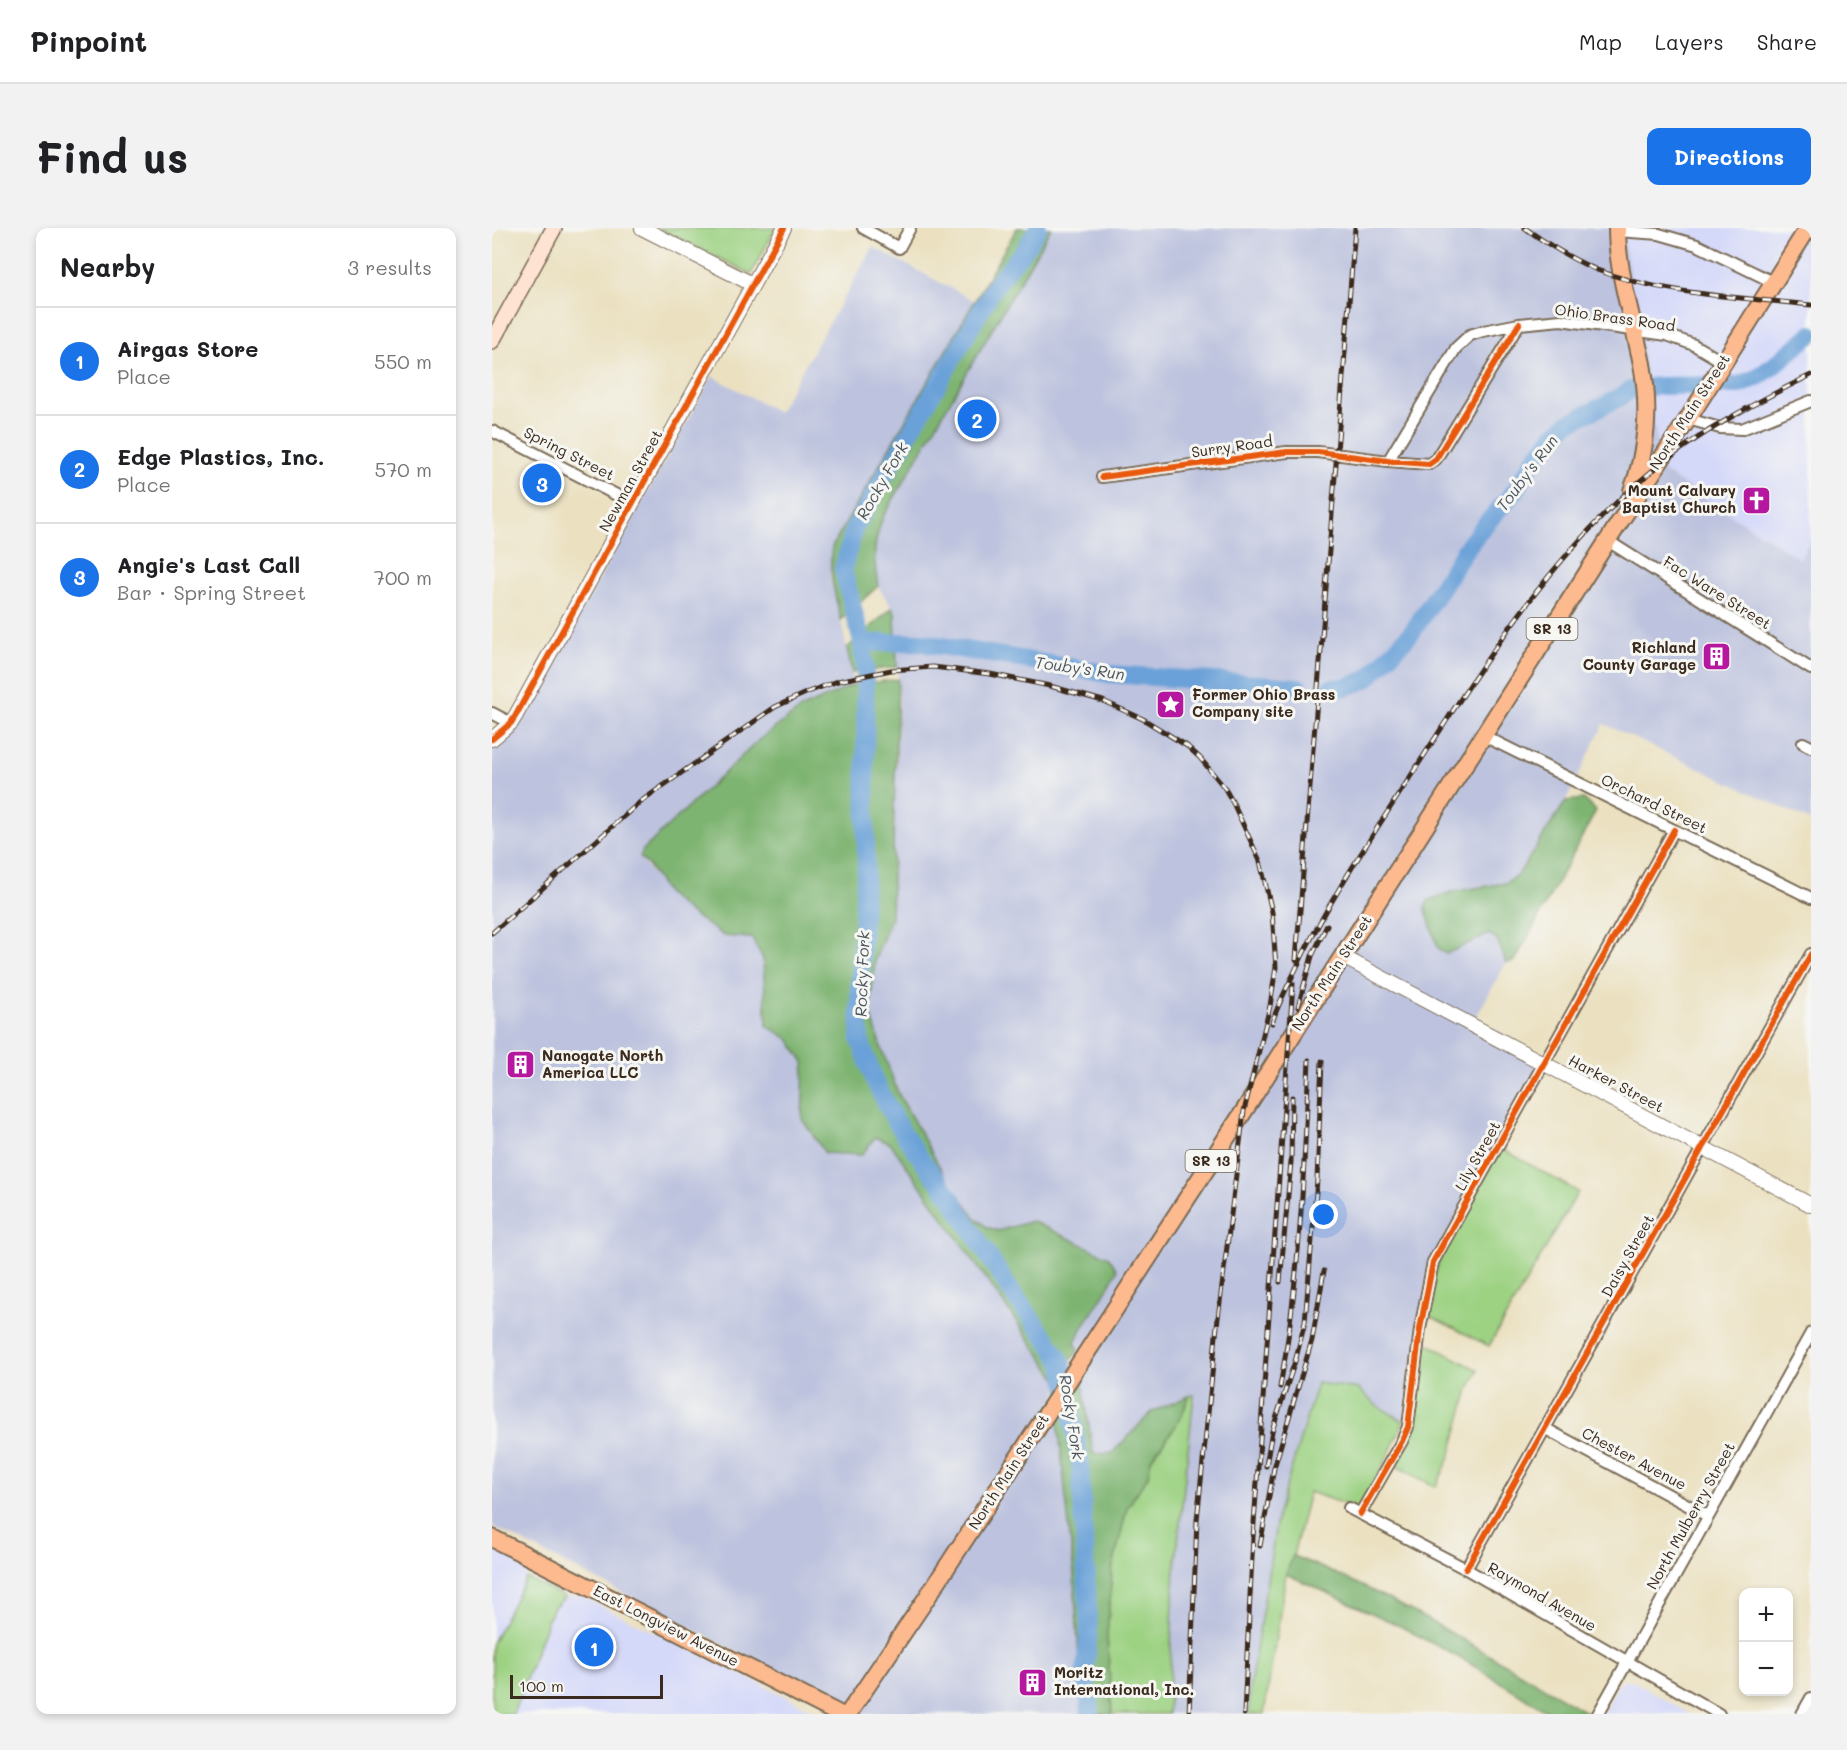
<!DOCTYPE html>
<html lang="en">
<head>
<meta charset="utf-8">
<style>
  body { margin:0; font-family:Mali,sans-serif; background:#f2f2f2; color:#202124 }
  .controls { position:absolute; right:18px; bottom:18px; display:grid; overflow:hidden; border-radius:12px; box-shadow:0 3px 9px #0003 }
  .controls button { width:54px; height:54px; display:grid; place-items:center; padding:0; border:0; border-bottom:2px solid #e0e0e0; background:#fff; color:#202124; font:30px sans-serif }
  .scale { position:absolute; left:18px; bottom:15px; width:153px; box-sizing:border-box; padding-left:6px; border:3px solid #3b2a1e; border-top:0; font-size:16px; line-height:21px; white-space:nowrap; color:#3b2a1e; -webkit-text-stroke:4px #f6f6f2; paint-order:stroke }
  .you { position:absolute; left:832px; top:987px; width:21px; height:21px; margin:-15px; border:4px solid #fff; border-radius:50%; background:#1a73e8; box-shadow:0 0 0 9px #1a73e833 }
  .badge { display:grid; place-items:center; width:39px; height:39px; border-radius:50%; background:#1a73e8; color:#fff; font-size:20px; font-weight:700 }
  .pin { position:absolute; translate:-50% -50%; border:3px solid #fff; box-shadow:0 2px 6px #0006 }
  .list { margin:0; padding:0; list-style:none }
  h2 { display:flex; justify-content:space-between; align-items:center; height:78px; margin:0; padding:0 24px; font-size:26px }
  h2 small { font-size:20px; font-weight:400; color:#757577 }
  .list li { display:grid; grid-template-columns:39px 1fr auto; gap:18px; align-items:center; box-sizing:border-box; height:108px; padding:0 24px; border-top:2px solid #e0e0e0 }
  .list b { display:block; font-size:22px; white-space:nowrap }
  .list p { margin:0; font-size:20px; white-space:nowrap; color:#757577 }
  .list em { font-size:20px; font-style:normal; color:#757577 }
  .map { position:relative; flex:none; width:1319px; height:1486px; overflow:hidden; border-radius:12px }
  header { display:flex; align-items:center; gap:36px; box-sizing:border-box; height:84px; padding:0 30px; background:#fff; border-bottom:2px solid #e0e0e0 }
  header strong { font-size:28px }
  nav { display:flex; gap:33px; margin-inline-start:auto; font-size:21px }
  .intro { display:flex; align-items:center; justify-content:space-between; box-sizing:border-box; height:144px; padding:0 36px }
  h1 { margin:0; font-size:42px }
  .button { padding:15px 27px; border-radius:12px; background:#1a73e8; color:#fff; font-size:21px; font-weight:700 }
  main { display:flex; gap:36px; padding:0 36px }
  aside { flex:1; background:#fff; border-radius:12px; box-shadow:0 3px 9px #0003 }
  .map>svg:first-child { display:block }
  .built { fill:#d4d8f9 }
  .industrial { fill:#bdc3de }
  .green { fill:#9dd283; stroke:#6c7e50; stroke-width:1.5 }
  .forest { fill:#7eb471; stroke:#5c6f48; stroke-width:1.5 }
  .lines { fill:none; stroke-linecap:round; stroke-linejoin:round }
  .river { stroke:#6ba1d8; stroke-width:18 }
  .minor-casing { stroke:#796a57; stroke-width:14 }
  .tertiary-casing { stroke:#796a57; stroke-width:16 }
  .secondary-casing { stroke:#796a57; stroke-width:18 }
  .primary-casing { stroke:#796a57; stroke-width:20 }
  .trunk-casing { stroke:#796a57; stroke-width:20 }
  .minor { stroke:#fff; stroke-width:10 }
  .tertiary { stroke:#fff; stroke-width:14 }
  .secondary { stroke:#fee3d2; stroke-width:15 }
  .primary { stroke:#fcba8e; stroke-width:16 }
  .trunk { stroke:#fcba8e; stroke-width:16 }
  .rail-casing { stroke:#3b2a1e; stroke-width:5 }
  .rail { stroke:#f6f6f2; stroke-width:3; stroke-dasharray:9; stroke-linecap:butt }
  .cycleway-casing { stroke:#f6f6f2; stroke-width:10 }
  .cycleway { stroke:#e8590c; stroke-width:6 }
  .labels { text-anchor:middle; stroke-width:6; stroke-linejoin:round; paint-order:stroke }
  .shield { fill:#f6f6f2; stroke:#73675e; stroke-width:1.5 }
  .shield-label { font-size:14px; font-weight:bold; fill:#3b2a1e }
  .street-label { font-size:15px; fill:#3b2a1e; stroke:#f6f6f2 }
  .poi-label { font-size:15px; font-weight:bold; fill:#3b2a1e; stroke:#f6f6f2; text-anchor:start }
  .water-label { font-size:16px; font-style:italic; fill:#4c545f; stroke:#f6f6f2 }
</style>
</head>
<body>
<header>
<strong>Pinpoint</strong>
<nav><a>Map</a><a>Layers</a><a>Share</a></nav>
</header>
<div class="intro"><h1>Find us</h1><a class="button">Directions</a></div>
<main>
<aside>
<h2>Nearby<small>3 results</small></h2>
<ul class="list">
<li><span class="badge">1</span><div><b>Airgas Store</b><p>Place</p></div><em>550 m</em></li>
<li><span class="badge">2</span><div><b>Edge Plastics, Inc.</b><p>Place</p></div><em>570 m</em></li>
<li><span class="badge">3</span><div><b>Angie's Last Call</b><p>Bar · Spring Street</p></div><em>700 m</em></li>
</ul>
</aside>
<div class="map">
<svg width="1319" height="1486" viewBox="0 0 1319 1486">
  <rect width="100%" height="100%" fill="#f6f6f2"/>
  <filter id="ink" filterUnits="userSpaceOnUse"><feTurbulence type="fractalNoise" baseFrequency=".0167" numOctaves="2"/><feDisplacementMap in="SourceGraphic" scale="12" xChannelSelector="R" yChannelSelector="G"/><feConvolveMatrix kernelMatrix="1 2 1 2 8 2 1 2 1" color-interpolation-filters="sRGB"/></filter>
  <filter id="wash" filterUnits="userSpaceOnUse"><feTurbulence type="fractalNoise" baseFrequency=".008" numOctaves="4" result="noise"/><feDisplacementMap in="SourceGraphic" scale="24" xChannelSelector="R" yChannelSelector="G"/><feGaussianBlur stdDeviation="1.35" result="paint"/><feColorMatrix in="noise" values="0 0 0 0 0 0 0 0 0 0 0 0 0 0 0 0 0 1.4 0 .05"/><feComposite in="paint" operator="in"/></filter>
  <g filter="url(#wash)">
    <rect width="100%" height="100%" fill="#ebe1c1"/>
    <path class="built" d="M1130,0H1319V311L1308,331L1170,243Z
      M0,1318L22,1330L34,1342V1350L0,1415Z
      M89,1368L323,1483L325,1486H21L60,1381L73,1369Z
      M1134,1452L1143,1454L1198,1486H1111L1127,1456Z"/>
    <path class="industrial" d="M559,0H1130L1170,243L1308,331L1319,311V593L1112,496L1074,573L1026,647L1013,655L960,664L937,672L954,726L997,706L1005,711L1014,735L983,791L1060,832L1009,920L938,1088L931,1113L921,1198L885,1178L866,1161L825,1155L786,1285L758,1459L757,1486H676L682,1351L702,1167L697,1168L660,1184L620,1225L601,1226L586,1123L582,1114L591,1096L619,1057L570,1006L541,993L507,1003L495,999L483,989L454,950L406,865L388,816L378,782L383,731L399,690L407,465L403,385L386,358L383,339V311L391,289L404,264Z
      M381,19L483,73L340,319L338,349L349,392L362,457L310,480L268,511L151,622L148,629L175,666L198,685L232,708L260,710L271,731L275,798L297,811L312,835L310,891L383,909L399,916L565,1151V1186L582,1346L590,1486H367L0,1298V518L15,509L25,498L220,148L286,184Z"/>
    <path class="green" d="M166,0H284L259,46Z
      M1009,920L1086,964L997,1118L938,1088L943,1046L949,1027Z
      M931,1113L986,1142L977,1161L958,1229L944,1259L904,1238L921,1198Z
      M825,1155L866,1161L885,1178L912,1193L894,1232L867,1281L817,1264L801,1328L794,1346L772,1486H757L758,1459L786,1285Z
      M702,1167L682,1351L676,1486H620L615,1408L620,1343L635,1280L656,1248L659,1231L683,1199L692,1182L697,1168Z
      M34,1350L73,1369L60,1381L21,1486H0V1415Z"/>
    <path class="forest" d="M525,0H559L391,289C381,316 381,330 386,358L349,392C343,366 336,345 340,319Z
      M400,380L403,385L405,439L360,445L355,420Z
      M406,451L399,690L383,731L378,782L388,816L406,865L454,950L483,989L495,999L506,1003L540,993L617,1029L625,1042C614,1068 595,1088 583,1114L586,1123L565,1151L399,916L383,909L370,927L333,925L310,891L312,834L297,811L275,798L271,731L260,710L232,708L198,685L175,666L156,637L148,629L151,622L268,511L310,480L362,457Z
      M1092,571L1104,583L1023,733L1014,735L1005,711L997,706L954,726L946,720L933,679L937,672L960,664L1013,655L1026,647L1074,573Z
      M590,1150L601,1226L620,1225L660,1184L697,1168L692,1182L683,1199L659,1231L656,1248L635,1280L620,1343L615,1408L620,1486H590L582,1346L565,1185Z
      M801,1328C906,1368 1001,1430 1097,1486H1060L975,1434L908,1398L794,1346Z"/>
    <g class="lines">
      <path class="river" d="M546,0L533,21L504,56L362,301L351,341L370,415L373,439L374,636L367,762L368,812L383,854L404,894L429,931L457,967L523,1069L557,1114L571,1136L588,1234L597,1399L593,1447L599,1486
        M370,415L426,414L618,446L806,459
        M839,460L855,459L875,451L921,403L973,322L991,299L1024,262L1041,233L1061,208L1076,195L1125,171L1139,162L1166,158L1247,157L1264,150L1280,139L1319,106"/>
    </g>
  </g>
  <g filter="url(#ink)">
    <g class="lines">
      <defs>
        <path id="minor" d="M371,0L407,20L418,0
          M1125,3L1167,6L1205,17L1281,54
          M1196,191L1228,200L1250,201L1319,173
          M0,203L140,275
          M896,233L964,120L978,107L991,103L1027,96L1069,92L1175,107L1202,117L1231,134
          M610,249L795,224H826L896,233L937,236L944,231L1027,96
          M1116,313L1319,441
          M0,485L19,495
          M992,508L1319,670
          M1311,515L1319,519
          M1054,1201L1216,1288
          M857,1280L974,1341L1227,1486
          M868,1286L910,1213L916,1199L928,1101L941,1034L1182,602
          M974,1341L1319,726
          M1106,1486L1319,1105
          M1310,1486L1319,1470"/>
        <path id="tertiary" d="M150,0L260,56
          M0,511L19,495L24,487L292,0
          M851,729L1319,977"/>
        <path id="secondary" d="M0,113L62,0"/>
        <path id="primary" d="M0,1310L347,1486"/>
        <path id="trunk" d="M1125,0C1125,46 1141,91 1150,136C1158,178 1155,223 1140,263
          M356,1486L434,1371L752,883L1127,295L1196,191L1316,0"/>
      </defs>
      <use href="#minor" class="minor-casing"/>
      <use href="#tertiary" class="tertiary-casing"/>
      <use href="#secondary" class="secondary-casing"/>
      <use href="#primary" class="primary-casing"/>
      <use href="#trunk" class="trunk-casing"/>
      <use href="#minor" class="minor"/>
      <use href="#tertiary" class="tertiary"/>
      <use href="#secondary" class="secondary"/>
      <use href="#primary" class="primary"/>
      <use href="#trunk" class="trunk"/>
      <defs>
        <path id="rail" d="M1033,0C1055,16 1079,31 1105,42C1172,67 1248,69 1319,77
          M0,705L148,574L283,479L316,464L346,453L399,442L441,439L498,446L558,458L611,473L651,491L695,518L708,530L732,559L741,575L768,633L780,684L784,739L778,778L752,883L725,1098L705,1292L697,1486
          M804,732L863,0
          M806,779L820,728L835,697
          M780,795C785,778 794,762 802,745C829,687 865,631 900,577C977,459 1050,333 1160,243C1208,204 1264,174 1319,147
          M788,1054L799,934L800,869
          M788,1159C808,1051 812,942 817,832
          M774,1238L780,1203L804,1130L813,1094L825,952L830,833
          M768,1318L782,1240L820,1112L832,1043
          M752,1486L761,1309L801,756"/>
      </defs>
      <use href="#rail" class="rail-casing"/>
      <use href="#rail" class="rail"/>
      <defs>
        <path id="cycleway" d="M610,249L795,224H826L896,233L937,236L944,231L1027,96
          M0,511L19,495L24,487L292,0
          M868,1286L910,1213L916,1199L928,1101L941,1034L1182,602
          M974,1341L1319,726"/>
      </defs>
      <use href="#cycleway" class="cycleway-casing"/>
      <use href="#cycleway" class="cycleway"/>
    </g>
  </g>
  <defs>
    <symbol id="church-square" viewBox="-11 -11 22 22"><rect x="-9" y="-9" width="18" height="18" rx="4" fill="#b5179e" stroke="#f6f6f2"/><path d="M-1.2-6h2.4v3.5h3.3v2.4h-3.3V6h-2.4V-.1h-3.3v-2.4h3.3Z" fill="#fff"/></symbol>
    <symbol id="building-square" viewBox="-11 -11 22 22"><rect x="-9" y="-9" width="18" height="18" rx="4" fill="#b5179e" stroke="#f6f6f2"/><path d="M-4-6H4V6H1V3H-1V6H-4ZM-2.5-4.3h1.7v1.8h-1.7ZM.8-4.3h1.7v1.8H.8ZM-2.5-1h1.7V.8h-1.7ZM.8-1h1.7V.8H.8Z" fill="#fff"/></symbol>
    <symbol id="sight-square" viewBox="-11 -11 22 22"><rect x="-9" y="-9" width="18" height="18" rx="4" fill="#b5179e" stroke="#f6f6f2"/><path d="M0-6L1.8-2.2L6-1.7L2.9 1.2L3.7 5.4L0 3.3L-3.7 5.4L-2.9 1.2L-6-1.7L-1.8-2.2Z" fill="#fff"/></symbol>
  </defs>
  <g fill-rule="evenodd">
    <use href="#church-square" x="1248" y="256" width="33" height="33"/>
    <use href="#building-square" x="1208" y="412" width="33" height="33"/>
    <use href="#sight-square" x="662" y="460" width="33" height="33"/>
    <use href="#building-square" x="12" y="820" width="33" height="33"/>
    <use href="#building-square" x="524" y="1438" width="33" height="33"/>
  </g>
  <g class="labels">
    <g class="shield">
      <rect x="1034.5" y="390" width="51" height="22" rx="4.5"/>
      <rect x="693.5" y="922" width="51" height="22" rx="4.5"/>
    </g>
    <g class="shield-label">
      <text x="1060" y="406">SR 13</text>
      <text x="719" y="938">SR 13</text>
    </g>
    <g class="street-label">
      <text transform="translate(1123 90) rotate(8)" y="5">Ohio Brass Road</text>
      <text transform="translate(1198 184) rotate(-57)" y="5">North Main Street</text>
      <text transform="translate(740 219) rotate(-8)" y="5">Surry Road</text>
      <text transform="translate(77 226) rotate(27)" y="5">Spring Street</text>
      <text transform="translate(139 253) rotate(-61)" y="5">Newman Street</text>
      <text transform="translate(1225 365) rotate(32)" y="5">Fac Ware Street</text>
      <text transform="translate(1162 576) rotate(26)" y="5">Orchard Street</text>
      <text transform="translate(840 745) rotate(-57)" y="5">North Main Street</text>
      <text transform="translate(1124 856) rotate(28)" y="5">Harker Street</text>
      <text transform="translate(986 928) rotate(-61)" y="5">Lily Street</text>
      <text transform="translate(1136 1028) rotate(-61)" y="5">Daisy Street</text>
      <text transform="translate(1142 1231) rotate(28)" y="5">Chester Avenue</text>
      <text transform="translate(517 1244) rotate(-57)" y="5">North Main Street</text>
      <text transform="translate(1199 1288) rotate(-61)" y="5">North Mulberry Street</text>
      <text transform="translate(1050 1369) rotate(30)" y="5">Raymond Avenue</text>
      <text transform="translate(174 1398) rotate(27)" y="5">East Longview Avenue</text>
    </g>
    <g class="poi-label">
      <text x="1244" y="268" text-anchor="end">Mount Calvary<tspan x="1244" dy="17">Baptist Church</tspan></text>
      <text x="1204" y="425" text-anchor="end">Richland<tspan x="1204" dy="17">County Garage</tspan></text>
      <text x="700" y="472">Former Ohio Brass<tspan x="700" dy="17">Company site</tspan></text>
      <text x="50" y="833">Nanogate North<tspan x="50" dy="17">America LLC</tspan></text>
      <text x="562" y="1450">Moritz<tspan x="562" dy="17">International, Inc.</tspan></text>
    </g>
    <g class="water-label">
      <text transform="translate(1035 245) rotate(-53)" y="6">Touby's Run</text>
      <text transform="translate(390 253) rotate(-60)" y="6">Rocky Fork</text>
      <text transform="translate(588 440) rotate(8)" y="6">Touby's Run</text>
      <text transform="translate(370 746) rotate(-88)" y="6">Rocky Fork</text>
      <text transform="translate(580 1189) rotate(81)" y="6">Rocky Fork</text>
    </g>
  </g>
</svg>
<div class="controls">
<button>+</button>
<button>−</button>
</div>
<div class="scale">100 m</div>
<div class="you"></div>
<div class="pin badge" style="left:102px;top:1419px">1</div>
<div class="pin badge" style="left:485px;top:191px">2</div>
<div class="pin badge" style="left:50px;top:255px">3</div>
</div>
</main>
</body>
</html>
